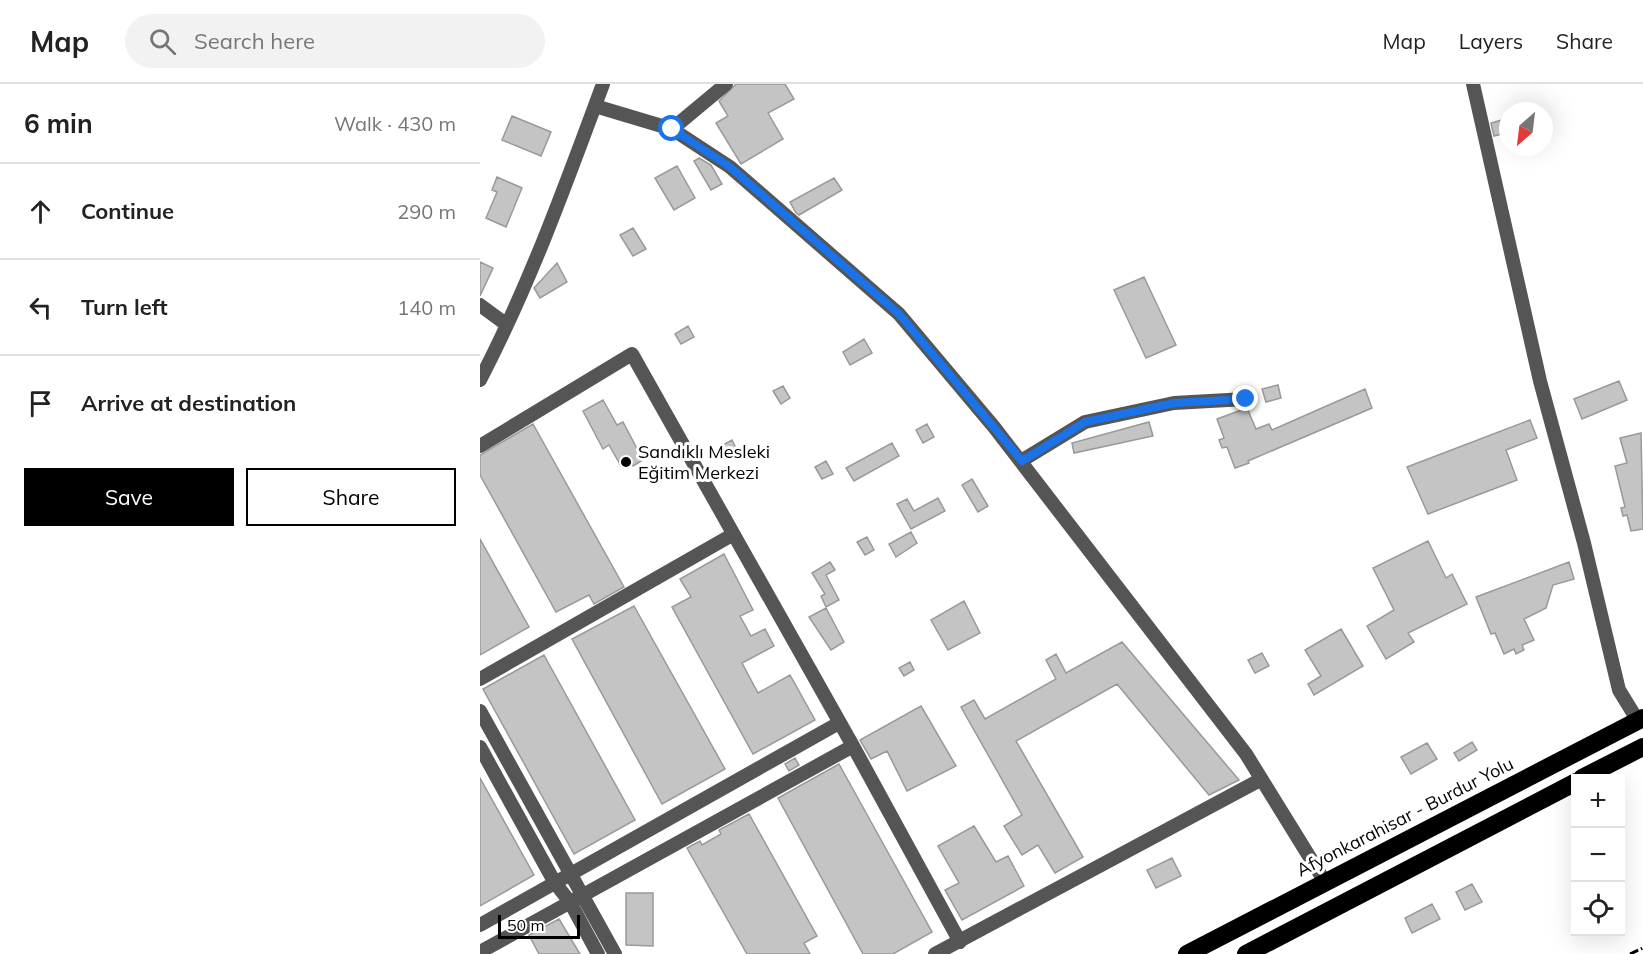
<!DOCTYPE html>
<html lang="en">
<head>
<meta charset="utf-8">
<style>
  body { margin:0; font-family:Mulish,sans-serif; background:#f2f2f2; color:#222 }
  .controls { position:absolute; right:18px; bottom:18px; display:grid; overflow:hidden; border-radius:0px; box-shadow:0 6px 24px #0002 }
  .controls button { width:54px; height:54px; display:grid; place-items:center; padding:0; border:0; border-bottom:2px solid #e0e0e0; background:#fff; color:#222; font:30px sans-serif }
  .compass { position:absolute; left:1019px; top:18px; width:54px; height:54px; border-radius:50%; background:#fff; box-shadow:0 6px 24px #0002; rotate:208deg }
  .scale { position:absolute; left:18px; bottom:15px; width:82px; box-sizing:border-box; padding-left:6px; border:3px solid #000; border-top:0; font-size:16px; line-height:21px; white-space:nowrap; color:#000; -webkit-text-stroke:4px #fff; paint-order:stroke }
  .stop { position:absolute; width:18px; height:18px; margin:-14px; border:4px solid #1a73e8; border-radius:50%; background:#fff }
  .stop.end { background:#1a73e8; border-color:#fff; box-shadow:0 2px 6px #0008 }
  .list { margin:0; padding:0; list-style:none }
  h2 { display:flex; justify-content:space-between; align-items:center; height:78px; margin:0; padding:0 24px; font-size:26px }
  h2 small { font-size:20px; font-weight:400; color:#767676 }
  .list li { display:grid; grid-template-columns:39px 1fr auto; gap:18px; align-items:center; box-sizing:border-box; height:96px; padding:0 24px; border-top:2px solid #e0e0e0 }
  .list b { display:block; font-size:22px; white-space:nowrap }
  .list em { font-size:20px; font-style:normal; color:#767676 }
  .actions { display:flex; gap:12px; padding:18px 24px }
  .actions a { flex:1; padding:14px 0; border:2px solid #000; border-radius:0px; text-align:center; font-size:21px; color:#000 }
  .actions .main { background:#000; color:#fff }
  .icon { flex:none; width:33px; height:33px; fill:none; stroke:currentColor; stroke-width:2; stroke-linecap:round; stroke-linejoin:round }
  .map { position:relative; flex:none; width:1163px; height:870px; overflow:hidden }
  header { display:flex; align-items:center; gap:36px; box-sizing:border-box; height:84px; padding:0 30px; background:#fff; border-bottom:2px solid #e0e0e0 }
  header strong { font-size:28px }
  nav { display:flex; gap:33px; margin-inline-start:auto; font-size:21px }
  .search { width:420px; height:54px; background:#f2f2f2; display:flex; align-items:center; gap:15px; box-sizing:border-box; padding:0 21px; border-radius:33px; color:#767676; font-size:22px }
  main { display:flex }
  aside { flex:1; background:#fff }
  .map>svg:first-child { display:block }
  .building { fill:#c4c4c4; stroke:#999; stroke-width:1.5 }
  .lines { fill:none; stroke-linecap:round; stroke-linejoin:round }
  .minor { stroke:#555; stroke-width:14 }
  .highway { stroke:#000; stroke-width:18 }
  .rail { stroke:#000; stroke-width:3; stroke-dasharray:9 3 1.5 3; stroke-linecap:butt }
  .route { stroke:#1a73e8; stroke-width:8 }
  .poi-dot { fill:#000; stroke:#fff; stroke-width:2 }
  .labels { text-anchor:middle; stroke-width:6; stroke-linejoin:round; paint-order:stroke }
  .poi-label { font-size:18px; fill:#000; stroke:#fff; text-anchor:start }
  .street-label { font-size:18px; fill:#000; stroke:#fff }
</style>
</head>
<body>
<header>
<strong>Map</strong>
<div class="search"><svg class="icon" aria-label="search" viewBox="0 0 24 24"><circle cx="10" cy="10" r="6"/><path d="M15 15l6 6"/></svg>Search here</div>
<nav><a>Map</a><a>Layers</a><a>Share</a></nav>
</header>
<main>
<aside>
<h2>6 min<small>Walk · 430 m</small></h2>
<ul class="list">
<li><svg class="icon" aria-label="ahead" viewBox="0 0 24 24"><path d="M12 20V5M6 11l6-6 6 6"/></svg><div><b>Continue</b></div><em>290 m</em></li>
<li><svg class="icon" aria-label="left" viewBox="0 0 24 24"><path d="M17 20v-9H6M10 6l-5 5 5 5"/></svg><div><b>Turn left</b></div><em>140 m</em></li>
<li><svg class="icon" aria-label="arrive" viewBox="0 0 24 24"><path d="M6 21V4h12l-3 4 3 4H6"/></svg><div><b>Arrive at destination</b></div></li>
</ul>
<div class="actions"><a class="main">Save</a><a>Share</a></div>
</aside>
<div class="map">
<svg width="1163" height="870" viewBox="0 0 1163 870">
  <rect width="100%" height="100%" fill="#fff"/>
  <path class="building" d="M256,0H305L314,15L288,29L303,55L261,80L236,39L248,32L239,17Z
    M32,32L71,48L61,72L22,56Z
    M1022,36L1026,49L1014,52L1011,39Z
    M219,74L231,81L242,100L231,106L214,77Z
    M197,82L215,114L194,126L175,94Z
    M17,93L42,104L26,143L6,134L17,108L12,106Z
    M354,94L362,106L319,131L316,129L310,118Z
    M153,144L166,165L153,172L140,151Z
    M0,178L13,184L0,212Z
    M77,179L87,198L60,214L54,204Z
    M664,193L696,261L666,274L634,206Z
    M208,242L214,253L201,260L195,250Z
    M384,255L392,269L370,281L363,268Z
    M1139,297L1147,316L1102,335L1094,315Z
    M798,301L801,314L786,318L782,305Z
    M303,302L310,314L301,320L293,307Z
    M885,305L892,324L768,377L769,379L755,384L747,363L742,364L739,356L744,354L737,335L767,324L776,345L789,340L792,346Z
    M123,316L137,341L143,338L163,376L153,382L150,377L141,382L129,361L123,365L103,327Z
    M1050,336L1057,354L1026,366L1037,396L948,430L927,383Z
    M669,338L673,352L594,369L592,359Z
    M53,340L144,503L114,520L109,511L76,528L0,391V371Z
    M447,340L454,353L443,359L436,346Z
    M1161,349L1163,445L1151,447L1147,431L1143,432L1141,424L1145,423L1135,382L1147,379L1140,354Z
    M252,356L257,366L245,373L239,363Z
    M412,359L419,372L374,397L366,384Z
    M346,377L353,390L342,395L335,383Z
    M492,395L508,422L498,428L482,401Z
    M458,414L465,427L431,445L417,420L427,415L434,427Z
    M431,448L437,459L416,473L409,460Z
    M387,453L394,466L385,471L377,458Z
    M0,455L49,543L0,571Z
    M948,457L966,494L972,490L987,520L928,549L934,558L906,575L887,542L914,526L893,484Z
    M244,470L273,526L260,532L271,552L285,545L294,562L262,579L278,609L310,591L335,636L273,670L192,523L211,513L200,495Z
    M350,478L355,486L346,491L359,516L346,523L341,512L345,510L332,489Z
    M1089,478L1094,495L1073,501L1066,524L1044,535L1054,556L1042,561L1044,566L1036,570L1034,565L1024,570L1015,549L1011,550L996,513Z
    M484,517L500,549L468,566L451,536Z
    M154,522L245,685L182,720L92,555Z
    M346,524L364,558L351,566L329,533Z
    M861,545L883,582L834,611L828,600L841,592L825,566Z
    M642,558L759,696L729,711L637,600L536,657L603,773L575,789L558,761L542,771L524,742L542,731L481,623L494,616L505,635L576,595L566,576L576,570L586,589Z
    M782,569L789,582L775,589L768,576Z
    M64,571L155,736L94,770L3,605Z
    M430,578L434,586L424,592L419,584Z
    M441,622L476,682L427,707L407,667L391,675L380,656Z
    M992,658L997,666L979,677L974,669Z
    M947,659L957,675L931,690L921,673Z
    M315,674L319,681L309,687L305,680Z
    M359,680L452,848L413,870H383L298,714Z
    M0,694L54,791L0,822Z
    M269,730L337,852L324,859L330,870H267L207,764L220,757L222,761L241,750L239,746Z
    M494,742L516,778L528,772L544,802L482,836L465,806L479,799L458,762Z
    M692,774L701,792L676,804L667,786Z
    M992,800L1002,818L985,826L976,808Z
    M146,809H173V862L146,861Z
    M952,820L960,835L932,849L925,834Z
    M79,835L100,870H59L49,851Z"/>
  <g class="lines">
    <path class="minor" d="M993,0L1060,297L1104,459L1139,606L1158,637
      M115,22L192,45L250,83L419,230L514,343L766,670L845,798
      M192,45L246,0
      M0,221L27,241
      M0,296C49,202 86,100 123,0
      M0,362L152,270L373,662L480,858
      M541,377L605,338L694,319L766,315
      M0,595L252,451
      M0,627L135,870
      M0,663L75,799L90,818L118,870
      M0,841L359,639
      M0,868L373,662
      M455,870L780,696"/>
    <path class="highway" d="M1102,694L1163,663
      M707,870L1163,634
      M766,870L1096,698"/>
    <path class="rail" d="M1150,870L1163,864"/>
  </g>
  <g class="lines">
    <path class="route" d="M192,45L250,83L419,230L542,377L605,338L694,319L766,315"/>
  </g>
  <circle class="poi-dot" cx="146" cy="378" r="6"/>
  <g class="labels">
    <g class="poi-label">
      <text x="158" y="374">Sandıklı Mesleki<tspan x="158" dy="21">Eğitim Merkezi</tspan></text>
    </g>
    <g class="street-label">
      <text transform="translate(925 733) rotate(-27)" y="6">Afyonkarahisar - Burdur Yolu</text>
    </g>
  </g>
</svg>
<div class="controls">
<button>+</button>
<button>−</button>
<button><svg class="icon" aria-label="locate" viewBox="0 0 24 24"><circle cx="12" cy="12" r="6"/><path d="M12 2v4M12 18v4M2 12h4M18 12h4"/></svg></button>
</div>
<svg class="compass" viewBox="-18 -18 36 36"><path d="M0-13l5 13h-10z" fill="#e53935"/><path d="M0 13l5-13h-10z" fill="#767676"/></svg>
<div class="scale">50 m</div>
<div class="stop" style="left:192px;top:45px"></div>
<div class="stop end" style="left:766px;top:315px"></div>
</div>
</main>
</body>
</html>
